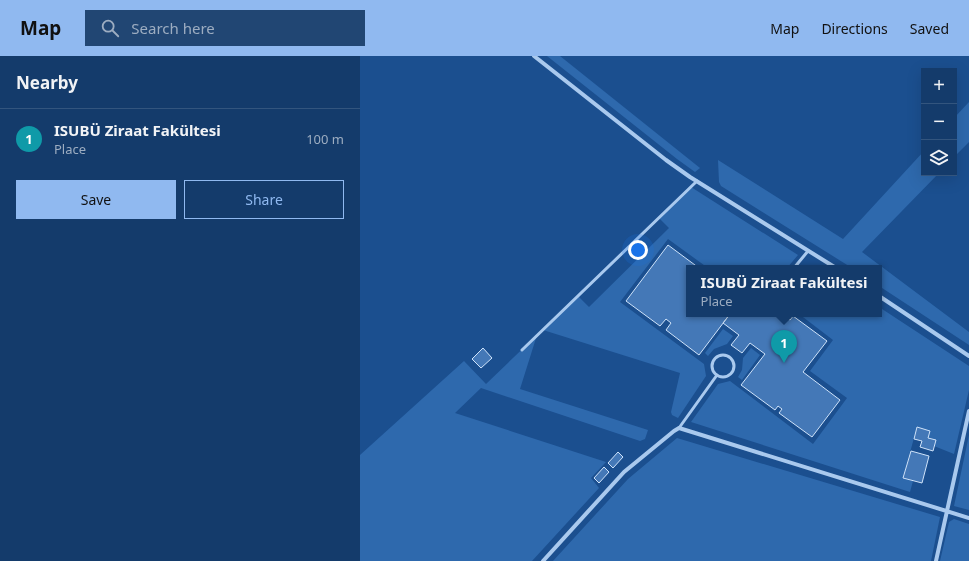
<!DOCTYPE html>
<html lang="en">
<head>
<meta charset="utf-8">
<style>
  body { margin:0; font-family:"Noto Sans",sans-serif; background:#214673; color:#f1f3f6 }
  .controls { position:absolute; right:12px; top:12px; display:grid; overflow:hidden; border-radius:0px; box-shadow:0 4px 16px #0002 }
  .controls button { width:36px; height:36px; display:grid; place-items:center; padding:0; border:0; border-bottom:1px solid #33557e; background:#143b6b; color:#f1f3f6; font:20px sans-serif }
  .you { position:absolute; left:278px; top:194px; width:14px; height:14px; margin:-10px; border:3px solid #fff; border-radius:50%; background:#1a73e8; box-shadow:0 0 0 6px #1a73e833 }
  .badge { display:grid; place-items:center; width:26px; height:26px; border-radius:50%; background:#90b9f0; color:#fff; font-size:13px; font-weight:700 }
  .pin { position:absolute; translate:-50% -33px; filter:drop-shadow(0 1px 2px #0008) }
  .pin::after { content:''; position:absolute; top:21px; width:14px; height:12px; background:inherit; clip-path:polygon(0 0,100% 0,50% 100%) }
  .popup { position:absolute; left:326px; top:209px; width:196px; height:52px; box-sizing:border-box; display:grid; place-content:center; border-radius:0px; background:#143b6b; filter:drop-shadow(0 1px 3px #0005); font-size:13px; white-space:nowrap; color:#9dadc1 }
  .popup b { font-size:15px; color:#f1f3f6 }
  .popup::after { content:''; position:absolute; left:50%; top:100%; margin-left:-8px; border:8px solid transparent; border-top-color:#143b6b }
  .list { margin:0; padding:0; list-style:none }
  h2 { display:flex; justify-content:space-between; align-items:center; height:52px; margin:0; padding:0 16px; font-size:17px }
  h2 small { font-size:13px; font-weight:400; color:#9dadc1 }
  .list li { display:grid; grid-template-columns:26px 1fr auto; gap:12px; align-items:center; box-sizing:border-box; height:60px; padding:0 16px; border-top:1px solid #33557e }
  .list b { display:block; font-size:15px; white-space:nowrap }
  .list p { margin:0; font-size:13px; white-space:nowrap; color:#9dadc1 }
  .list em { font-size:13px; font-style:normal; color:#9dadc1 }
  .actions { display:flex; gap:8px; padding:12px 16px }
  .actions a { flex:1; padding:9px 0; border:1px solid #90b9f0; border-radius:0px; text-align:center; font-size:14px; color:#90b9f0 }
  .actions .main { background:#90b9f0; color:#111 }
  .icon { flex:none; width:22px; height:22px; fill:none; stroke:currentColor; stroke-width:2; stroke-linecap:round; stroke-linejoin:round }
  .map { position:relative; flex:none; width:609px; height:505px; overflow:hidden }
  header { display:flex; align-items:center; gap:24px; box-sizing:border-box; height:56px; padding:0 20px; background:#90b9f0; color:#111 }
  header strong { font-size:19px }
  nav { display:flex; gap:22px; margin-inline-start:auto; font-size:14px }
  .search { width:280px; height:36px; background:#214673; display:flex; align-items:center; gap:10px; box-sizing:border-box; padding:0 14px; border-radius:0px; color:#9dadc1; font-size:15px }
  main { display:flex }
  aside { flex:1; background:#143b6b }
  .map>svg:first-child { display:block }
  .green { fill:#2e69ad }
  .building { fill:#4478b7; stroke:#cfe3fa }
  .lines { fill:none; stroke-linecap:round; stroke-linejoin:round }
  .service { stroke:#a9c9ee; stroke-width:3 }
  .minor { stroke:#a9c9ee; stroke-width:4 }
</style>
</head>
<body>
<header>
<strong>Map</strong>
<div class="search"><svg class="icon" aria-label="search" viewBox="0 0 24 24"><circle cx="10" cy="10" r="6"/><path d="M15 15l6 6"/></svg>Search here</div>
<nav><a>Map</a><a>Directions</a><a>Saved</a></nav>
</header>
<main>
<aside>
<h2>Nearby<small></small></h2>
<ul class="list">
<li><span class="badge" style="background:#0f9aa8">1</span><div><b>ISUBÜ Ziraat Fakültesi</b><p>Place</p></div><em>100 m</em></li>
</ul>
<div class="actions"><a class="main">Save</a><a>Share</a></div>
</aside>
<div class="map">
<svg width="609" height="505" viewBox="0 0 609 505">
  <rect width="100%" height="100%" fill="#1b4f8f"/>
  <path class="green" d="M187,0H200L340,112L335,116L317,103Z
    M609,46V86L594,101V62Z
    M564,95V117H579L502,196L609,276V289L519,230V212H492L361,130L359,126L358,104L483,183Z
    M331,131L438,199L427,212H348L308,183L260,246L344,308L346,320L318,362L312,359L311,356L320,317L183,274L218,240L229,251L309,172L299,162Z
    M519,251L609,310V334L594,398L574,390L568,382L570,375L557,371L543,422L553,425L550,436L331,366L358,328L370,325L453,388L487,342L450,315L473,284L439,258H519Z
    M363,273L373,280L367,288L354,293L348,300L345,297Z
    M177,279L160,333L288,374L285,383L280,385L121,332L95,357L246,406L231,422L239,432L172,505H0V399L104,305L126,328Z
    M391,292L400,299L382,324L378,321L382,314L383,302Z
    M609,379V454L594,450Z
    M317,382L580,461L571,505H193L268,423Z
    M594,463L609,468V505H580L589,466Z"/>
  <path class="building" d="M308,189L339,212H329V258H370L339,299L306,274L311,267L306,263L300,270L266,245Z
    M370,258H428L426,261L430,264L433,260L467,285L443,316L480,344L452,381L419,357L422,353L418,350L415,354L381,329L405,298L390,287L382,297L371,289L379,279L363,267Z
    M123,292L132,302L121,312L112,303Z
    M557,371L570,375L568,382L576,384L573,395L560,391L562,385L554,383Z
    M551,395L569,400L562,427L543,422Z
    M258,396L263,401L253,412L248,407Z
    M244,411L249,416L239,427L234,422Z"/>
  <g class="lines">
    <path class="service" d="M434,212L448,195
      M162,294L337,125
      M352 310a11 11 0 1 1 22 0a11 11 0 1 1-22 0Z
      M319,372L357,319"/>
    <path class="minor" d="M174,0L306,104L330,121L476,212
      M519,240L609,300
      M183,505L264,416L314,375L319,372L609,462
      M576,505L609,355"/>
  </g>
</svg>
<div class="controls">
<button>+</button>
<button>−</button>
<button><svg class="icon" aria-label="layers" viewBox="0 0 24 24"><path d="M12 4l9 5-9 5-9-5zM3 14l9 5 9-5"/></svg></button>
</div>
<div class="you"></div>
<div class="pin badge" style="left:424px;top:307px;background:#0f9aa8">1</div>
<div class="popup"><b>ISUBÜ Ziraat Fakültesi</b>Place</div>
</div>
</main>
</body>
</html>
